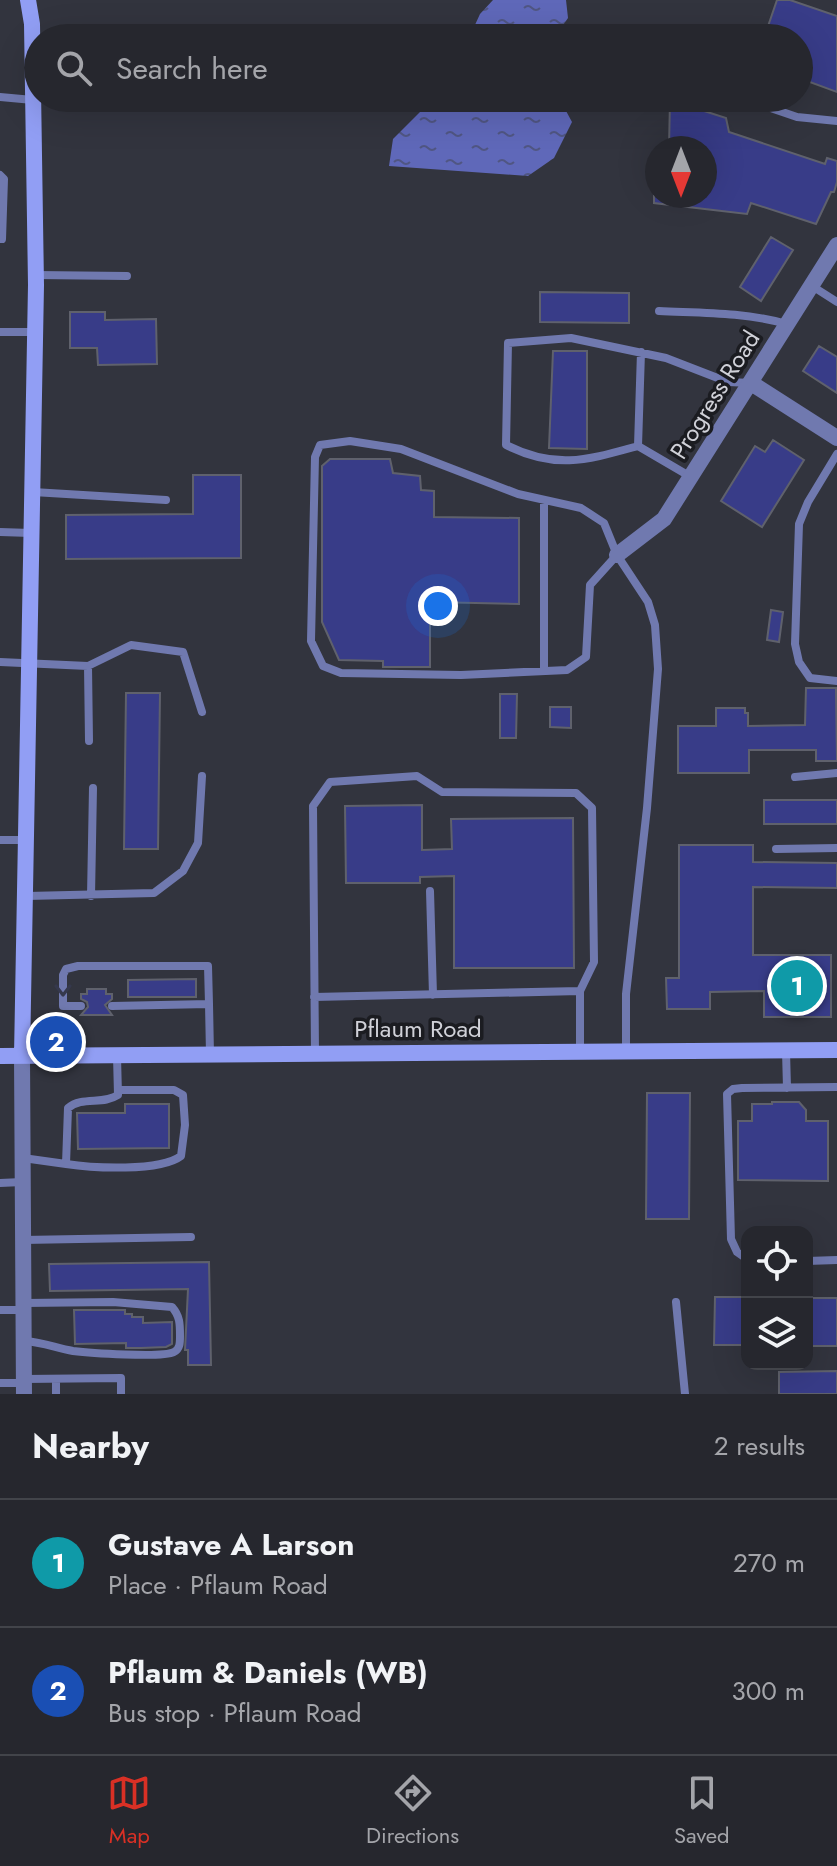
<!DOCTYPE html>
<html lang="en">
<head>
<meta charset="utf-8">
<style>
  body { margin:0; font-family:Jost,sans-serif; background:#2e2f36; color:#f1f3f6 }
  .controls { position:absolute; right:24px; bottom:24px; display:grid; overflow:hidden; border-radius:16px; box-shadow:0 8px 32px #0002 }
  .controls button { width:72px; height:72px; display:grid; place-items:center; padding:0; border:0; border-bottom:2px solid #42444a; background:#26272e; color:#f1f3f6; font:40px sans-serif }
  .compass { position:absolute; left:645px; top:136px; width:72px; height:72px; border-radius:50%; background:#26272e; box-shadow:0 8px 32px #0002; rotate:180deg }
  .you { position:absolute; left:438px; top:606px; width:28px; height:28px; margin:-20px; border:6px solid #fff; border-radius:50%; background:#1a73e8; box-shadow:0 0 0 12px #1a73e833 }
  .badge { display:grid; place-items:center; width:52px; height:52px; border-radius:50%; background:#d93025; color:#fff; font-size:26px; font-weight:700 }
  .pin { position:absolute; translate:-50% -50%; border:4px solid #fff; box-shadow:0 2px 8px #0006 }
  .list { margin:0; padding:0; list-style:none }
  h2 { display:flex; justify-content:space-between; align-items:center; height:104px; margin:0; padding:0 32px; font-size:34px }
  h2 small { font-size:26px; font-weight:400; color:#a4a5aa }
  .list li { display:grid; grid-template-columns:52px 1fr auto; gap:24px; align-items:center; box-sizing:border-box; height:128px; padding:0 32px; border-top:2px solid #42444a }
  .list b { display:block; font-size:30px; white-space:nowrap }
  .list p { margin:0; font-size:26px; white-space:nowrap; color:#a4a5aa }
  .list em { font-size:26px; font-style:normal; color:#a4a5aa }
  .icon { flex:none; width:44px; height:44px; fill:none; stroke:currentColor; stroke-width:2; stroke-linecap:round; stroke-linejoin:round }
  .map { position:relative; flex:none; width:837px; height:1394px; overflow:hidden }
  .search { position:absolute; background:#26272e; box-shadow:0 8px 32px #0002; left:24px; right:24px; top:24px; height:88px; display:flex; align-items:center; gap:20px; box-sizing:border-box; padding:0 28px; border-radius:44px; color:#a4a5aa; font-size:30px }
  .sheet { height:360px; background:#26272e }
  nav { display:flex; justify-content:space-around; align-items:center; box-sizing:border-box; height:112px; border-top:2px solid #42444a; background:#26272e; font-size:22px; color:#a4a5aa }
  nav a { display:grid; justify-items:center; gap:4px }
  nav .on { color:#d93025 }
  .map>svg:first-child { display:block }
  .water { fill:url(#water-ripples) }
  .building { fill:#383c88; stroke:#5f616c; stroke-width:2 }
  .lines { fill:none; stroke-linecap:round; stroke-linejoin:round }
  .lane { stroke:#7079af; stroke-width:8 }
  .street { stroke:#7079af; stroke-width:16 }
  .secondary { stroke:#919ef4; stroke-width:16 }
  .oneway { stroke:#35384c }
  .labels { text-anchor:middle; stroke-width:7; stroke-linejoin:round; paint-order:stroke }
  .street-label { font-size:24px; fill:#d0d1d8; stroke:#1b1c21 }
</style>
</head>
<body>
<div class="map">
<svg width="837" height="1394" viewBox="0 0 837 1394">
  <defs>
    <pattern id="water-ripples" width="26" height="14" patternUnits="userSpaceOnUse" patternTransform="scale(2)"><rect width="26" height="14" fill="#5f68b9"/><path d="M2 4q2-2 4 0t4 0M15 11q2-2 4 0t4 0" fill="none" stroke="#505683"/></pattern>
  </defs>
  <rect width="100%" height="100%" fill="#32343e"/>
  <path class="water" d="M493,0H566L568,18L554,38H469L480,14Z
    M445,98H559L572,122L554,158L528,176L389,166L393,139L420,112Z"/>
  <path class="building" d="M777,0H790L837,16V92L799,78V38H764Z
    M670,100L726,118L729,132L825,164L827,158L837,161V182L834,192H831L816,224L751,203L747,214L654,203V196H705V148H669Z
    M771,237L793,250L761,301L740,287Z
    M540,292L629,293V323L540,322Z
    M70,312H105V320L156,319L157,364L98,365L97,348H70Z
    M819,346L837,357V393L803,371Z
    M553,351H587V449L549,448Z
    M773,440L804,460L762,527L721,501L755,446L765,452Z
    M330,459H390L393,473L420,476L421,490L434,491V517L519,518V604L430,602V667H383V661L339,660L322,622V466Z
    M193,475H241V558L66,559V515L193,514Z
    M771,610L783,612L779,642L767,640Z
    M806,688H836L837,761H816V750H749V773H678V726H716V708H745V713H748V726L805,725Z
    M126,693H160L158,849H124Z
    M500,694H517L516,738H500Z
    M550,707H571V728L550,727Z
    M764,800H837V824H764Z
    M422,805V850L452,849L451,819L573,818L574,968H454V876L420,877V883H346L345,806Z
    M679,845H753V862L837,863V888L753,887V955H831V1017H764V991L710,992V1009H667L666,978H679Z
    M196,979V997H128V980Z
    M87,989H106V994H112V999L105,1005L112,1015H81L88,1007L87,1002L81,999V994H87Z
    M647,1093H690L689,1219H646Z
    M772,1102H799L806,1110V1121H828V1181L738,1180V1121H752V1104H772Z
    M125,1104H169V1148L78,1149L77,1113H125Z
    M209,1262L211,1365H188V1350H185L188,1289L50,1291L49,1264Z
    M715,1297H747V1345H714Z
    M807,1298H837V1346H807Z
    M74,1310H125V1314H132V1317H143V1323L172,1322V1344L166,1347L141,1348H126V1343L75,1344Z
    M837,1371V1394H779V1372Z"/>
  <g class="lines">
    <path class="lane" d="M0,97L33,100
      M742,98L797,117L837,121
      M0,175L4,179L2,239H0
      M36,275L127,276
      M812,286L837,302
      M659,311C703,313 744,312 787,324
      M0,332H35
      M638,446L641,352
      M837,454L808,502L799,524L795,644L799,662L810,678L837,681
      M691,477L638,446C587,460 556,470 506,445L508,343L571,338L666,358L728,382L751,383
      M33,492L166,500
      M544,500V671
      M0,532L31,533
      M617,555L590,585L586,657L567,670L461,675L341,673L323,666L311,641L315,457L320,445L350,441L401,449L518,494L581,508L604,523L617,555L648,602L655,625L658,669L647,808L626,994V1052
      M0,662L88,666L131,645L183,652L202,712
      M88,666L89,741
      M795,777L837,773
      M0,840H26
      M776,849L837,848
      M430,891L433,995
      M27,896L154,893L183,871L198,843L202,776
      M91,896L93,788
      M314,997L580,991
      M209,1004L210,1054
      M81,1006H63V975L66,969L78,966H208L209,1004L112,1006
      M786,1051L787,1088
      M315,1054L313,806L330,782L417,776L442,792L576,793L592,808L594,962L580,991V1052
      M117,1056L118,1095C103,1105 82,1096 68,1108L66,1164C92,1168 160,1172 181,1156L185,1125L183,1095L174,1090H118
      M23,1158L66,1164
      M0,1183L22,1182
      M23,1240L191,1237
      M747,1259L737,1252L731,1239L727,1094L733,1089L742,1088L837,1087
      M807,1261L837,1260
      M676,1302L685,1394
      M24,1303L113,1302L172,1307C180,1316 180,1324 180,1336C180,1343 180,1349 174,1352C163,1358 88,1353 73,1351C56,1348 42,1342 24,1341
      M0,1310H23
      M24,1379L121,1378V1394
      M56,1379V1394
      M0,1383H23"/>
    <path class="street" d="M751,383L837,438
      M617,555L664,519L837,245
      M22,1056L24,1394"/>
    <path class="secondary" d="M0,1056L837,1050
      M22,1056L36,285L32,24L28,0"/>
  </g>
  <defs><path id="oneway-chevron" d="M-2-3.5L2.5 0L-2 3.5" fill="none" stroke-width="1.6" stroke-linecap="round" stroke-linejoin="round" transform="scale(2)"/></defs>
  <use class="oneway" href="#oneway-chevron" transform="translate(63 990) rotate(90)"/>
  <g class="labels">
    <g class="street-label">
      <text transform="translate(715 395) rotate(-58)" y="8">Progress Road</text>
      <text x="418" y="1037">Pflaum Road</text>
    </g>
  </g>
</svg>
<div class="controls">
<button><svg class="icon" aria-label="locate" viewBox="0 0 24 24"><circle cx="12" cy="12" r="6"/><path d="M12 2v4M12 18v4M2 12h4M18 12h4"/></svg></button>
<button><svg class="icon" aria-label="layers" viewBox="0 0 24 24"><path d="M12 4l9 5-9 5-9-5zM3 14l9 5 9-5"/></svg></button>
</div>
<svg class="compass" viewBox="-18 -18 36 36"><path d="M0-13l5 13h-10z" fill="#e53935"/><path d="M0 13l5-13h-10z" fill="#a4a5aa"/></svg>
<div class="you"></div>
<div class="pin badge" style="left:797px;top:986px;background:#0f9aa8">1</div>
<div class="pin badge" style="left:56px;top:1042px;background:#1a4fb4">2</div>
<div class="search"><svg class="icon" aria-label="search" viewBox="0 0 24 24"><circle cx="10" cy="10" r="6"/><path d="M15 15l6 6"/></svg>Search here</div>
</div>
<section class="sheet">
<h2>Nearby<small>2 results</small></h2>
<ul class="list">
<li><span class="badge" style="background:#0f9aa8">1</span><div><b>Gustave A Larson</b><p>Place · Pflaum Road</p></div><em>270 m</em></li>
<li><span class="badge" style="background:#1a4fb4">2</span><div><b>Pflaum &amp; Daniels (WB)</b><p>Bus stop · Pflaum Road</p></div><em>300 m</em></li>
</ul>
</section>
<nav>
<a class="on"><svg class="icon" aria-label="map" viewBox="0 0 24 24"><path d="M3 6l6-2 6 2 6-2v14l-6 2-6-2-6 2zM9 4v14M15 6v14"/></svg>Map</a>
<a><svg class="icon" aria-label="directions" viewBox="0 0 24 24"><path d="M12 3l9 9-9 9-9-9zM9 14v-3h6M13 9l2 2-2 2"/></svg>Directions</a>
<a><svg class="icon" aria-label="saved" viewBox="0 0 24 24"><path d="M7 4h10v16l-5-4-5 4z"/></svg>Saved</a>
</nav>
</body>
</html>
